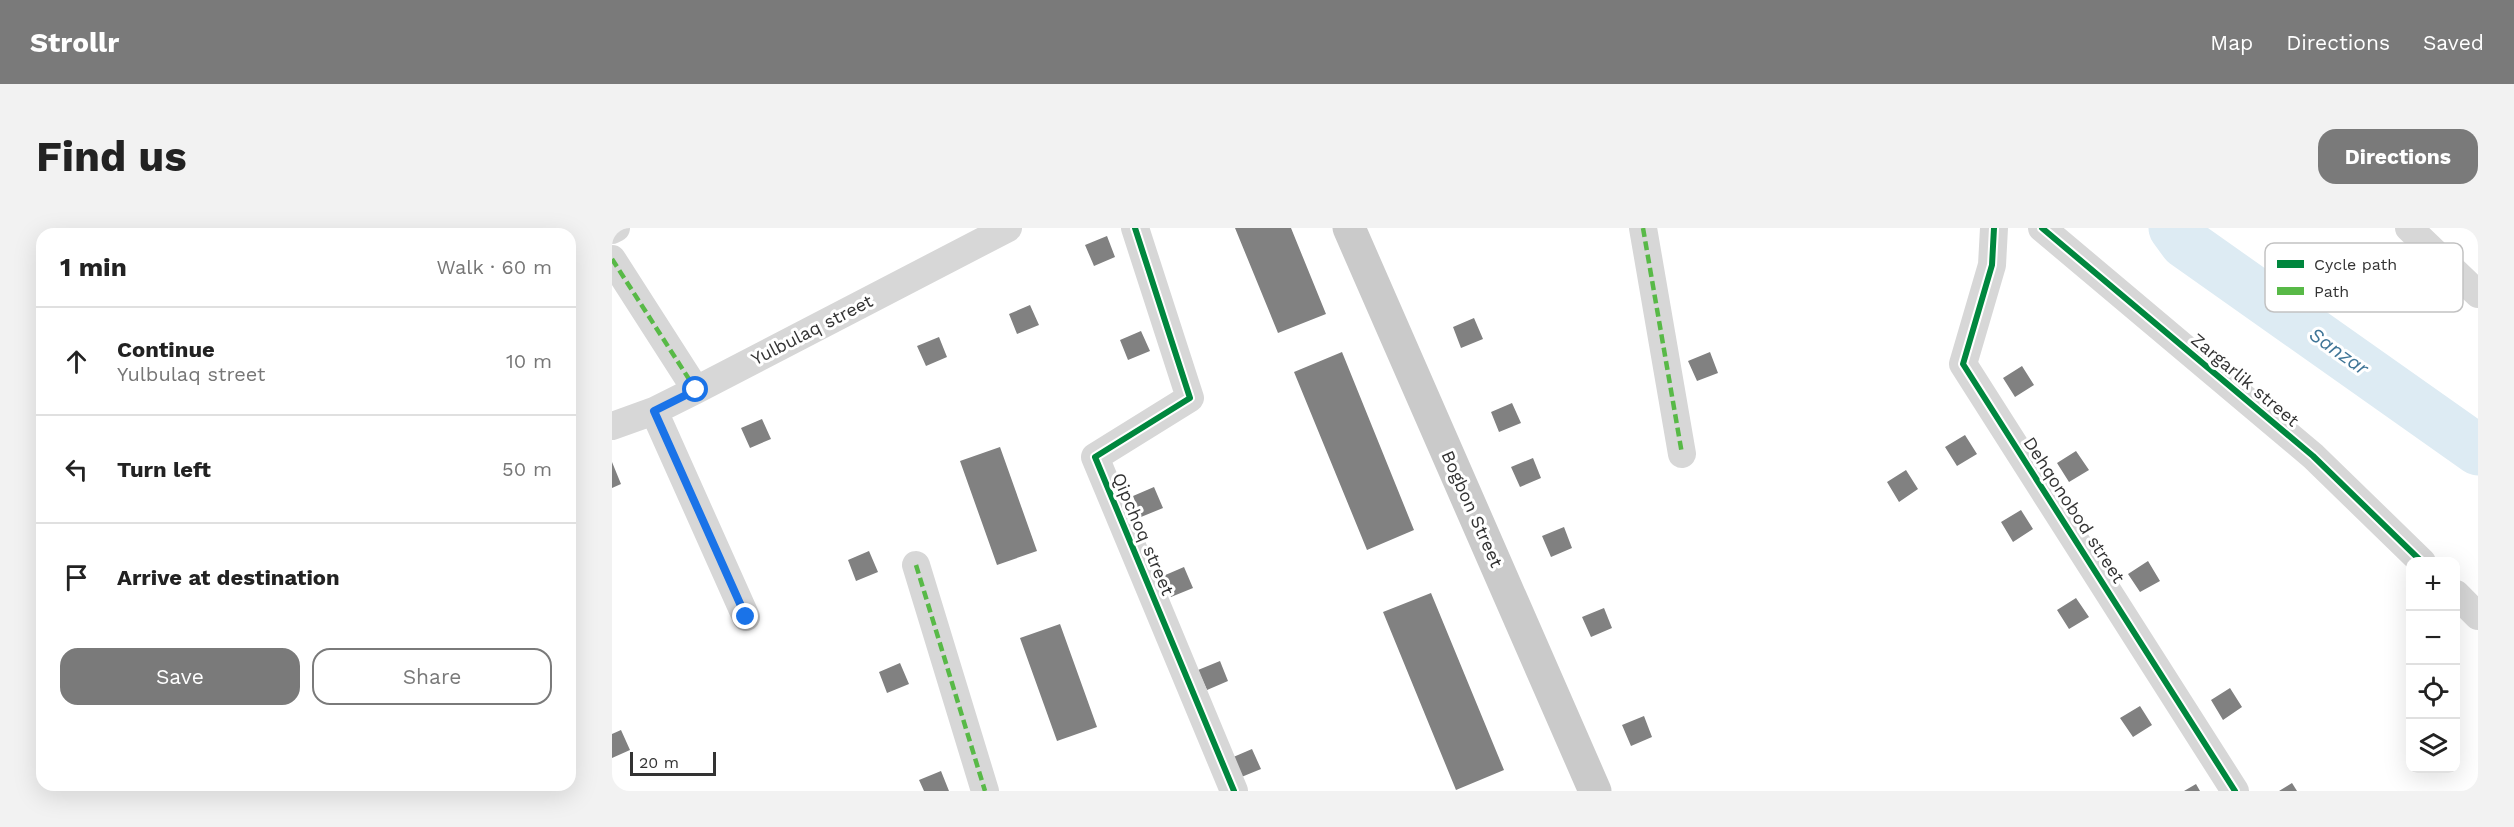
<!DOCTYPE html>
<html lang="en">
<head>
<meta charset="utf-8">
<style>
  body { margin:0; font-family:"Work Sans",sans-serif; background:#f2f2f2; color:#222 }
  .controls { position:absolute; right:18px; bottom:18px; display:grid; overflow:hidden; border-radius:12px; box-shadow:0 6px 24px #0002 }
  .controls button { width:54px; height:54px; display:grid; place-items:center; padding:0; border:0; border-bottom:2px solid #e0e0e0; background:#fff; color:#222; font:30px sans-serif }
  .scale { position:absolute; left:18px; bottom:15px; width:86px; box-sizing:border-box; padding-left:6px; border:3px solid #333; border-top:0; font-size:16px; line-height:21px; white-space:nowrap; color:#333; -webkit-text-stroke:4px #fff; paint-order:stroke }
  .stop { position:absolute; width:18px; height:18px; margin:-14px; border:4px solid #1a73e8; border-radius:50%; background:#fff }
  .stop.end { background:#1a73e8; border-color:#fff; box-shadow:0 2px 6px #0008 }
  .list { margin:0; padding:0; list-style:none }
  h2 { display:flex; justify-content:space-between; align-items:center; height:78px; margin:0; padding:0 24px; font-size:26px }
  h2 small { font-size:20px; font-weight:400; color:#767676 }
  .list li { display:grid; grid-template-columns:39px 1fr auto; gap:18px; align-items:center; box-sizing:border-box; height:108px; padding:0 24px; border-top:2px solid #e0e0e0 }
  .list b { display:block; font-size:22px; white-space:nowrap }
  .list p { margin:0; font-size:20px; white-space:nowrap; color:#767676 }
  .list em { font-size:20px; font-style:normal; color:#767676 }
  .actions { display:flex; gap:12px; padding:18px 24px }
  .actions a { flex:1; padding:14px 0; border:2px solid #7a7a7a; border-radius:18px; text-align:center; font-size:21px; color:#7a7a7a }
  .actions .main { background:#7a7a7a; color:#fff }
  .icon { flex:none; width:33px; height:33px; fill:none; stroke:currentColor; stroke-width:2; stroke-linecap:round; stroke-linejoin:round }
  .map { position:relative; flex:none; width:1866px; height:563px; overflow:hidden; border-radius:18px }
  header { display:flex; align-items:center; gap:36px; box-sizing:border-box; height:84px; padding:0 30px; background:#7a7a7a; color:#fff }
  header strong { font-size:28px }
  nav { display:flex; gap:33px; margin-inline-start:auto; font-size:21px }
  .intro { display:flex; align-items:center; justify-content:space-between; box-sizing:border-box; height:144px; padding:0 36px }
  h1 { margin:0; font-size:42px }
  .button { padding:15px 27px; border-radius:18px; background:#7a7a7a; color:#fff; font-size:21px; font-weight:700 }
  main { display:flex; gap:36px; padding:0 36px }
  aside { flex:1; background:#fff; border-radius:18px; box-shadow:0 6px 24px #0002 }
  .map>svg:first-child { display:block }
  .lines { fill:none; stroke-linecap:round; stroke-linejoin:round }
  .river { stroke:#ddebf3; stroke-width:51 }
  .building { fill:#818181 }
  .minor { stroke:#d7d7d7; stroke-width:28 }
  .major { stroke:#cacaca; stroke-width:33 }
  .quiet { stroke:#58b947; stroke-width:4.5; stroke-dasharray:9 4.5; stroke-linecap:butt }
  .cycleway-casing { stroke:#fff; stroke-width:10 }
  .cycleway { stroke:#00873e; stroke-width:6 }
  .route { stroke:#1a73e8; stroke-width:8 }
  .labels { text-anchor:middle; stroke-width:6; stroke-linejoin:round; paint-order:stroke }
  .street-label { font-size:18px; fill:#333; stroke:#fff }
  .water-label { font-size:20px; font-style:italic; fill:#3f7597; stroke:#fff }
  .key { fill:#fff; stroke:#c2c2c2; stroke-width:1.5 }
  .key-label { font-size:16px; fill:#333 }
</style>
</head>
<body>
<header>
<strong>Strollr</strong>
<nav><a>Map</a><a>Directions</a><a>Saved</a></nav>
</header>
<div class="intro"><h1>Find us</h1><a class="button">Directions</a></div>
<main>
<aside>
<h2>1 min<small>Walk · 60 m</small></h2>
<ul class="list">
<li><svg class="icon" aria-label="ahead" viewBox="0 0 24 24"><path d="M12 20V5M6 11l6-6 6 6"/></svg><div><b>Continue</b><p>Yulbulaq street</p></div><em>10 m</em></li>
<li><svg class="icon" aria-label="left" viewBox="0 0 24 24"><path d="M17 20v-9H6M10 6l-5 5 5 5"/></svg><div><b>Turn left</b></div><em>50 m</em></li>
<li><svg class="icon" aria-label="arrive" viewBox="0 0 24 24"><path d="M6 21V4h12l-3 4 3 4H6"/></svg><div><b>Arrive at destination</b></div></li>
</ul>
<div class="actions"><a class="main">Save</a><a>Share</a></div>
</aside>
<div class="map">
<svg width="1866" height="563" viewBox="0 0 1866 563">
  <rect width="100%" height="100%" fill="#fff"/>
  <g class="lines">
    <path class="river" d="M1562,0L1573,15L1866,222"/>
  </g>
  <path class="building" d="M623,0H679L714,86L666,105Z
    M495,8L503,29L482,38L473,17Z
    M418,77L427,97L405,106L397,86Z
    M862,90L871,111L849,120L841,99Z
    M529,103L538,123L516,132L508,112Z
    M327,109L335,129L314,138L305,118Z
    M730,124L802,302L755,322L682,144Z
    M1098,124L1106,145L1085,153L1076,133Z
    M1410,138L1422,157L1403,169L1391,150Z
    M900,175L909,195L887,204L879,184Z
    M150,191L159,211L138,220L129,200Z
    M1353,207L1365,226L1345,238L1333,219Z
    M388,219L425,323L385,337L348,233Z
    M1464,223L1477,242L1457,254L1445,235Z
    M921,230L929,250L908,259L899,239Z
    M0,234L9,256L0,260Z
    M1294,242L1306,261L1287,274L1275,254Z
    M542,259L551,280L529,289L521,268Z
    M1409,282L1421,301L1401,314L1389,294Z
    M952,299L960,320L939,329L930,308Z
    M257,323L266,344L244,353L236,332Z
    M1536,333L1548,353L1528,364L1516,346Z
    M572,339L581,360L559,369L551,348Z
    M819,365L892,542L844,562L771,384Z
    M1464,370L1477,389L1457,401L1445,382Z
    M992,380L1000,400L979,409L970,389Z
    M448,396L485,499L445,513L408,410Z
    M608,433L616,453L595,462L586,442Z
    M288,435L297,456L275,465L267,444Z
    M1618,460L1630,479L1611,492L1599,472Z
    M1528,478L1540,497L1521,509L1508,490Z
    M1032,488L1040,509L1019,518L1010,497Z
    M9,502L18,522L0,530V506Z
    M640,521L649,541L627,550L619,530Z
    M329,543L337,563H312L307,552Z
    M1680,555L1685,563H1667Z
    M1584,556L1588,563H1572Z"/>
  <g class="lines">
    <path class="minor" d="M523,0L578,170L483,229L622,563
      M1031,0L1070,226
      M1382,0L1380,37L1351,136L1623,563
      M1430,0L1701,228L1810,334
      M1797,0L1866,66
      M0,2L4,0
      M0,31L84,162
      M42,183L134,389
      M0,198L42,183L84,162L396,0
      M304,337L373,563
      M1844,366L1866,388"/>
    <path class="major" d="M737,0L983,563"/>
    <path class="quiet" d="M1031,0L1070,226
      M0,2L4,0
      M0,31L84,162
      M42,183L134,389
      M304,337L373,563"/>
    <defs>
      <path id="cycleway" d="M523,0L578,170L483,229L622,563
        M1382,0L1380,37L1351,136L1623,563
        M1430,0L1701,228L1810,334"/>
    </defs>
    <use href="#cycleway" class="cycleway-casing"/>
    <use href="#cycleway" class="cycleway"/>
  </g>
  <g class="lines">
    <path class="route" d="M84,162L42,183L134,389"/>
  </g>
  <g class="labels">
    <g class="street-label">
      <text transform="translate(200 102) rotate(-27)" y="6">Yulbulaq street</text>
      <text transform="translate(1633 152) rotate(40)" y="6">Zargarlik street</text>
      <text transform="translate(860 281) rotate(66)" y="6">Bogbon Street</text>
      <text transform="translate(1462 282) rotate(57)" y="6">Dehqonobod street</text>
      <text transform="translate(531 306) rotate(67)" y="6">Qipchoq street</text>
    </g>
    <g class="water-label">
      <text transform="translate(1727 123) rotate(35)" y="7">Sanzar</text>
    </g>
  </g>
  <rect x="1653" y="15" width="198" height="69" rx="9" class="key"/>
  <rect x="1665" y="32" width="27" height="8" fill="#00873e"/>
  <rect x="1665" y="59" width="27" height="8" fill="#58b947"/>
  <g class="key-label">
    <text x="1702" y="42">Cycle path</text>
    <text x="1702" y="69">Path</text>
  </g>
</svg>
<div class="controls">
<button>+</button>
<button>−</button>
<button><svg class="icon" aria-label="locate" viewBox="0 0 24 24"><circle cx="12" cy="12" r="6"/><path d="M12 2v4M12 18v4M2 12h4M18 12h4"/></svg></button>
<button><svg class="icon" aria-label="layers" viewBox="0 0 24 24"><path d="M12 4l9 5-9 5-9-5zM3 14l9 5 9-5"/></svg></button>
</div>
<div class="scale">20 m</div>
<div class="stop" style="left:84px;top:162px"></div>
<div class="stop end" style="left:134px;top:389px"></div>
</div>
</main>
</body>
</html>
